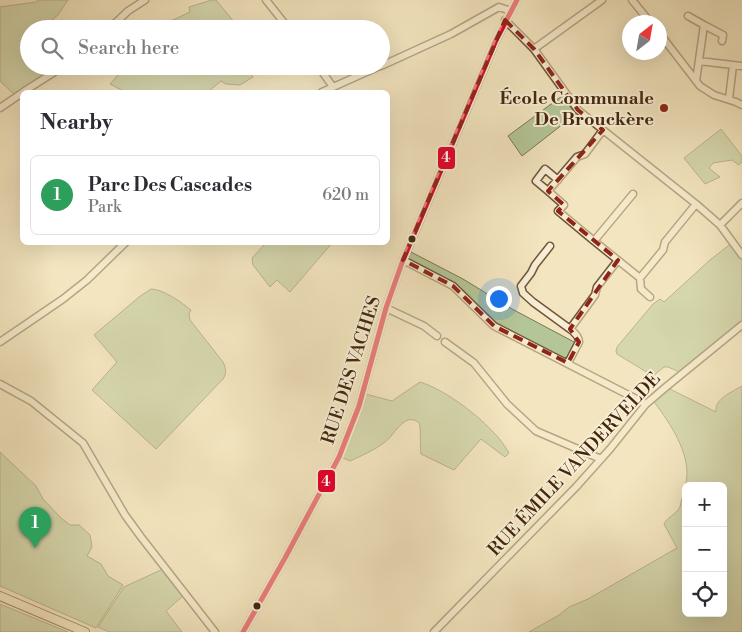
<!DOCTYPE html>
<html lang="en">
<head>
<meta charset="utf-8">
<style>
  body { margin:0; font-family:"Libre Bodoni",serif; background:#f2f2f3; color:#2b2b33 }
  .controls { position:absolute; right:15px; bottom:15px; display:grid; overflow:hidden; border-radius:8px; box-shadow:0 5px 20px #0002 }
  .controls button { width:45px; height:45px; display:grid; place-items:center; padding:0; border:0; border-bottom:1px solid #e1e1e2; background:#fff; color:#2b2b33; font:25px sans-serif }
  .compass { position:absolute; left:622px; top:15px; width:45px; height:45px; border-radius:50%; background:#fff; box-shadow:0 5px 20px #0002; rotate:31deg }
  .you { position:absolute; left:498px; top:298px; width:18px; height:18px; margin:-12px; border:4px solid #fff; border-radius:50%; background:#1a73e8; box-shadow:0 0 0 8px #1a73e833 }
  .badge { display:grid; place-items:center; width:32px; height:32px; border-radius:50%; background:#0b8043; color:#fff; font-size:16px; font-weight:700 }
  .pin { position:absolute; translate:-50% -41px; filter:drop-shadow(0 1px 2px #0008) }
  .pin::after { content:''; position:absolute; top:26px; width:18px; height:15px; background:inherit; clip-path:polygon(0 0,100% 0,50% 100%) }
  .list { margin:0; padding:0; list-style:none }
  h2 { display:flex; justify-content:space-between; align-items:center; height:65px; margin:0; padding:0 20px; font-size:21px }
  h2 small { font-size:16px; font-weight:400; color:#7c7c81 }
  .list li { display:grid; grid-template-columns:32px 1fr auto; gap:15px; align-items:center; box-sizing:border-box; height:80px; margin:0 10px 10px; padding:0 10px; border:1px solid #e1e1e2; border-radius:8px }
  .list b { display:block; font-size:19px; white-space:nowrap }
  .list p { margin:0; font-size:16px; white-space:nowrap; color:#7c7c81 }
  .list em { font-size:16px; font-style:normal; color:#7c7c81 }
  .icon { flex:none; width:28px; height:28px; fill:none; stroke:currentColor; stroke-width:2; stroke-linecap:round; stroke-linejoin:round }
  .map { position:relative; flex:none; width:742px; height:632px; overflow:hidden }
  .search { position:absolute; background:#fff; box-shadow:0 5px 20px #0002; left:20px; top:20px; width:370px; height:55px; display:flex; align-items:center; gap:12px; box-sizing:border-box; padding:0 18px; border-radius:28px; color:#7c7c81; font-size:19px }
  .panel { position:absolute; background:#fff; box-shadow:0 5px 20px #0002; left:20px; top:90px; width:370px; height:155px; border-radius:8px }
  .map>svg:first-child { display:block }
  .green { fill:#b4c697; stroke:#7c7652; fill-rule:evenodd }
  .lines { fill:none; stroke-linecap:round; stroke-linejoin:round }
  .minor-casing { stroke:#70563a; stroke-width:9 }
  .major-casing { stroke:#44260d; stroke-width:10 }
  .minor { stroke:#f7eed5; stroke-width:6 }
  .major { stroke:#f3e5bf; stroke-width:8 }
  .bus-1-casing { stroke:#f7eed5; stroke-width:9 }
  .bus-1 { stroke:#e4002b; stroke-width:5 }
  .marked { fill:none; stroke:#8f2418; stroke-width:4; stroke-dasharray:10 6; stroke-linejoin:round }
  .poi-dot { fill:#8f2418; stroke:#f7eed5; stroke-width:2 }
  .bus-dot { fill:#44260d; stroke:#f7eed5; stroke-width:2 }
  .labels { text-anchor:middle; stroke-width:4; stroke-linejoin:round; paint-order:stroke }
  .poi-label { font-size:18px; font-weight:bold; fill:#44260d; stroke:#f7eed5; text-anchor:end }
  .street-label { font-size:18px; fill:#44260d; stroke:#f7eed5 }
  .line-badge { stroke:#f7eed5; stroke-width:2 }
  .badge-label { font-size:14px; text-anchor:middle; font-weight:bold; fill:#fff }
</style>
</head>
<body>
<div class="map">
<svg width="742" height="632" viewBox="0 0 742 632">
  <rect width="100%" height="100%" fill="#f3e5bf"/>
  <filter id="stains"><feTurbulence type="fractalNoise" baseFrequency=".004" numOctaves="4"/><feColorMatrix values="0 0 0 0 .2 0 0 0 0 .09 0 0 0 0 .02 0 0 0 .5 -.17"/></filter>
  <radialGradient id="worn" r=".72"><stop offset=".6" stop-color="#630" stop-opacity="0"/><stop offset="1" stop-color="#630" stop-opacity=".3"/></radialGradient>
  <path class="green" d="M38,0H68L58,15L41,29H29V66H70L29,92H22V97L19,99L0,81V7L36,2Z
    M212,0H216L240,29H146L175,19L190,12L189,7Z
    M126,66H246L253,77L240,85L226,84L221,81L209,91L210,92H125L110,84Z
    M562,96L576,114L522,156L508,136Z
    M721,129L742,156V162L739,165L732,160L713,163L709,168L720,177L705,184L684,158Z
    M267,242H332V243L290,292L277,280L270,287L253,265L252,258Z
    M733,242L742,255V325L682,373L668,367H664L653,376L617,354L616,351L617,347L653,304L660,299L664,302L710,260Z
    M411,252L463,279L512,309L576,343L569,357L562,358L492,321L464,291L454,285L407,260Z
    M151,289C163,289 181,302 191,310L189,314L190,320L223,362C226,368 227,373 223,379L156,449L92,390L117,362L94,335L139,297Z
    M420,382C443,389 476,413 492,431C499,437 504,445 509,453L505,457L481,439L454,470L421,454C420,449 421,425 419,423C417,420 411,419 408,420C398,424 393,436 385,442C375,450 361,456 350,461L343,458V449L362,393L392,401Z
    M742,386V632H529L559,615L569,607L588,599L677,548L664,524C667,517 676,515 680,507C682,496 687,484 687,473C687,447 667,419 652,399L666,387L716,412C714,399 732,392 742,386ZM686,486H723V613H686Z
    M0,452L36,486L43,499L61,518L70,525H79L90,535L92,547L87,556L101,564L108,576L123,585L96,628L0,586Z
    M163,569L183,596L166,611L182,632H109L98,627L124,587Z
    M0,604L68,632H0Z"/>
  <g class="lines">
    <defs>
      <path id="minor" d="M266,0L289,29
        M632,0L650,22
        M688,16L704,25L696,81
        M505,20L534,49L578,110L696,204L720,225L742,255
        M704,25L723,35L722,41
        M109,29L128,11L145,0
        M660,34L700,86L714,95L736,102L742,105
        M534,49L602,0
        M699,61L742,66
        M318,66L333,87
        M381,66L451,34L499,7L511,11
        M23,92L64,66
        M322,92L380,66
        M729,99L733,65
        M0,108L22,93
        M548,191L536,181L545,169L558,180
        M633,194L594,241L640,278L663,250L665,242L696,204
        M720,225L742,203
        M594,241L558,211L564,205L548,191L577,157L585,154L603,130
        M550,246L535,265L531,273L521,286L523,293L533,302L570,329
        M403,260L453,286L494,326L646,404
        M640,278L641,289L650,297
        M386,308L424,326L437,336
        M0,342L63,299L87,280L126,242
        M445,342L474,363L507,404L536,431L601,459
        M568,363L579,342C579,336 574,332 570,329L595,295L597,287L618,260
        M0,384L31,401L83,443L125,515L141,537L215,632
        M243,632L285,558L339,457L359,406L386,308L403,260L496,40L517,0
        M434,632L576,487L610,449L646,404L666,387L742,325"/>
      <path id="major" d="M0,596L85,632"/>
    </defs>
    <use href="#minor" class="minor-casing"/>
    <use href="#major" class="major-casing"/>
    <use href="#minor" class="minor"/>
    <use href="#major" class="major"/>
    <defs>
      <path id="bus-1" d="M243,632L285,558L339,457L359,406L386,308L403,260L496,40L517,0"/>
    </defs>
    <use href="#bus-1" class="bus-1-casing"/>
    <use href="#bus-1" class="bus-1"/>
  </g>
  <path d="M0 0H742V632H0ZM505,20L534,49L578,110L603,130L548,191L564,205L558,211L618,260L570,329L579,342L568,363L494,326L453,286L403,260Z" fill="#f3e5bf" fill-opacity=".55" fill-rule="evenodd"/>
  <path class="marked" d="M505,20L534,49L578,110L603,130L548,191L564,205L558,211L618,260L570,329L579,342L568,363L494,326L453,286L403,260Z"/>
  <circle class="poi-dot" cx="664" cy="108" r="5"/>
  <g class="bus-dot">
    <circle cx="412" cy="239" r="4.5"/>
    <circle cx="257" cy="606" r="4.5"/>
  </g>
  <g class="labels">
    <g class="poi-label">
      <text x="654" y="104">École Communale<tspan x="654" dy="21">De Brouckère</tspan></text>
    </g>
    <g class="street-label">
      <text transform="translate(351 370) rotate(-72)" y="6">RUE DES VACHES</text>
      <text transform="translate(574 464) rotate(-47)" y="6">RUE ÉMILE VANDERVELDE</text>
    </g>
  </g>
  <g class="line-badge">
    <rect x="437" y="146" width="19" height="24" rx="5" fill="#e4002b"/>
    <rect x="317" y="469" width="19" height="24" rx="5" fill="#e4002b"/>
  </g>
  <g class="badge-label">
    <text x="446" y="162">4</text>
    <text x="326" y="486">4</text>
  </g>
  <rect width="100%" height="100%" filter="url(#stains)"/>
  <rect width="100%" height="100%" fill="url(#worn)"/>
</svg>
<div class="controls">
<button>+</button>
<button>−</button>
<button><svg class="icon" aria-label="locate" viewBox="0 0 24 24"><circle cx="12" cy="12" r="6"/><path d="M12 2v4M12 18v4M2 12h4M18 12h4"/></svg></button>
</div>
<svg class="compass" viewBox="-18 -18 36 36"><path d="M0-13l5 13h-10z" fill="#e53935"/><path d="M0 13l5-13h-10z" fill="#7c7c81"/></svg>
<div class="you"></div>
<div class="pin badge" style="left:35px;top:548px;background:#2e9e5b">1</div>
<div class="search"><svg class="icon" aria-label="search" viewBox="0 0 24 24"><circle cx="10" cy="10" r="6"/><path d="M15 15l6 6"/></svg>Search here</div>
<section class="panel">
<h2>Nearby<small></small></h2>
<ul class="list">
<li><span class="badge" style="background:#2e9e5b">1</span><div><b>Parc Des Cascades</b><p>Park</p></div><em>620 m</em></li>
</ul>
</section>
</div>
</body>
</html>
